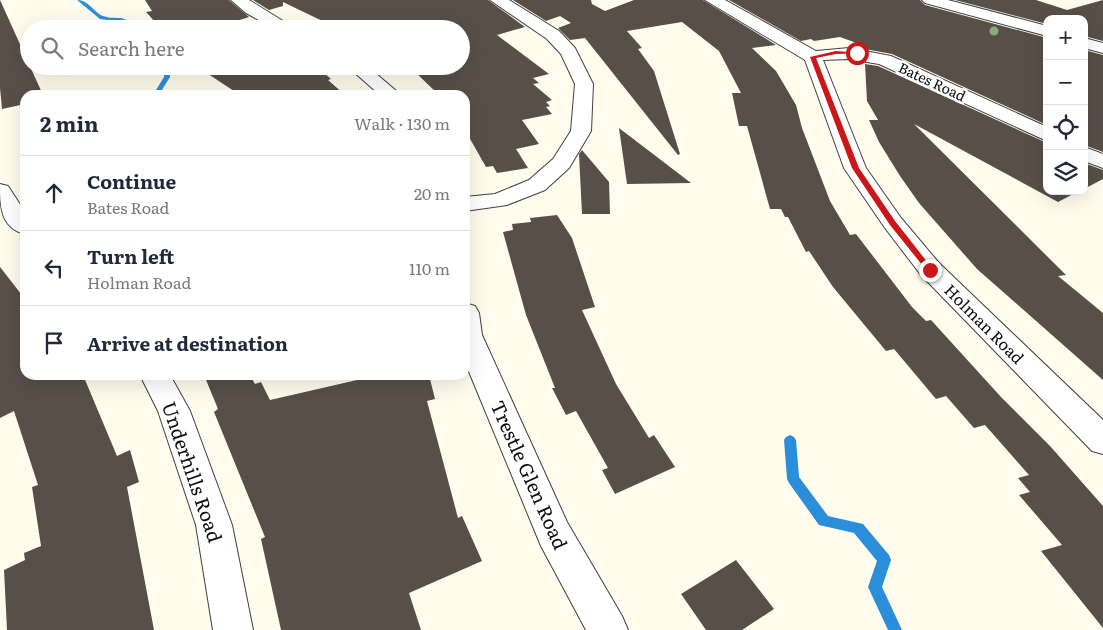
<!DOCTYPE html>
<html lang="en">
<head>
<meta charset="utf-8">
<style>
  body { margin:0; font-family:Literata,serif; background:#f2f2f3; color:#1f2937 }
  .controls { position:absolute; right:15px; top:15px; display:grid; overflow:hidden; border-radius:10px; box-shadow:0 5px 20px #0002 }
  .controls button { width:45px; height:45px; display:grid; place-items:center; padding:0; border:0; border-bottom:1px solid #e0e1e3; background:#fff; color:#1f2937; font:25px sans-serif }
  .stop { position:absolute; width:15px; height:15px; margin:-11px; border:4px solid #cb1718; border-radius:50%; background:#fff }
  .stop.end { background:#cb1718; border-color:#fff; box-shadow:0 1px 5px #0008 }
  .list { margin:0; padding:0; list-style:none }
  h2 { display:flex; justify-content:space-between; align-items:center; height:65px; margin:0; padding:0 20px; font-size:21px }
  h2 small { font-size:16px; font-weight:400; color:#747a83 }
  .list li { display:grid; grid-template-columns:32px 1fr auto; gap:15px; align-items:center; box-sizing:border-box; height:75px; padding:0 20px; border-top:1px solid #e0e1e3 }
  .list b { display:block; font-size:19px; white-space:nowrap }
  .list p { margin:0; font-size:16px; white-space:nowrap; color:#747a83 }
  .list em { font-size:16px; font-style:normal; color:#747a83 }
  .icon { flex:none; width:28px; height:28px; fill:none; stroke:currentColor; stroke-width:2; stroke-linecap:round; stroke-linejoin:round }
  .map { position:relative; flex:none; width:1103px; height:630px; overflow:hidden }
  .search { position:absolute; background:#fff; box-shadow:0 5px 20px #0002; left:20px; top:20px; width:450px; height:55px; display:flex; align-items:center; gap:12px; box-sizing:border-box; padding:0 18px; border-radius:28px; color:#747a83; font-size:19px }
  .panel { position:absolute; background:#fff; box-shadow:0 5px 20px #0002; left:20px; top:90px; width:450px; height:290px; border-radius:15px }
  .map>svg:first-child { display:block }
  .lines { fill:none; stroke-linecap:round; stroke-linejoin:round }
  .stream { fill:#2b8edb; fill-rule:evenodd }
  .building { fill:#574f48 }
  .minor-casing { stroke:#404040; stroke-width:2 }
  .minor { fill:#fff; fill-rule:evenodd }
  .tree { fill:#87ac77 }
  .route { fill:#cb1718 }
  .labels { text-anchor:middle; stroke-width:5; stroke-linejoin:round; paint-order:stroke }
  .far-street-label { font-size:14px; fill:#0d0d0d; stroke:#fff }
  .street-label { font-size:16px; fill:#0d0d0d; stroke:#fff }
  .near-street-label { font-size:19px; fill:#0d0d0d; stroke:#fff }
</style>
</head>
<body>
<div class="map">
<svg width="1103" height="630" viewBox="0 0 1103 630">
  <rect width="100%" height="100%" fill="#fffced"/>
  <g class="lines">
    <path class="stream" d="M77,0C89,0 93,12 103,16C113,20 121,15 130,22L121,29H114L123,22L100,19Z
      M164,66H170V77L160,93L164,95H153L164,77Z
      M790,435L794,437L796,440L799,477L828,516L863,524L889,555L891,560L882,587L902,630H888L868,587L877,561L854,533L819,525L789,483L787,479L784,440L786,437Z"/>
  </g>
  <path class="building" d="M0,0L43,95H25V104L2,109L0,88Z
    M145,0H229L249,17L227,24L235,29H148L145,26L156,23L146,12L152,11Z
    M253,0H488L525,27L497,35L549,74L533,78L539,83L533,84L552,100L546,102L550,106L546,107L552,114L522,120L539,144L516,149L528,168L497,173L493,166L486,167L465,130V95H439L413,70L410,71L403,66H461V29H339L283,2V6L269,10Z
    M513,0H591L592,4L605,11L634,0H703L776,45L752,48L776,71L796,105L802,128L830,201L850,235L856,234L912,307L926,321L931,320L1001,397L1050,446L1103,506V628L1041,551L1062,545L1019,495L1030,492L1018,478L1029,475L985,425L974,428L946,396L936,399L894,349L886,351L833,287L809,251L806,252L788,217H785L781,209H770L747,126H739L732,93H741L719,51L682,22L627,31L642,48L638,49L654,71L680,154L678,155L585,38L570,40L558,28L571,23L560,16L546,21Z
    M729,0H920L925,5L1047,38V125L892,54L865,49V46L840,37L814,41L811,39L801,41Z
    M955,0H1036L1067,10L1103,0V41L1084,36V19H1047V24Z
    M1084,50L1103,55V152L1084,145Z
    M865,64L878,66L1047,143V191H1079L1058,202L914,124L1066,275L1058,276L1103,313V380L977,269L919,203L900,176L879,142L869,120H878L867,101Z
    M196,66H316L331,79L328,80L345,95H240Z
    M619,128L691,183L627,184Z
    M582,150L609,182L610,214H582L579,154Z
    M1084,163L1103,170V179L1084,189Z
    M557,215L572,238L595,307L582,310L616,384L649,438L654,435L675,467L615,494L602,470L608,468L576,411L566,415L552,388H555L526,315L503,232L513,230L512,224L531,222L530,218Z
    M0,267L25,299V375H83L117,456L130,450L139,482L127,487L154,630H7L4,570L25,560L24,553L41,546L32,487L38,485L14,411L0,418Z
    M204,375H250L255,384L261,382L270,400L357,380L356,375H429L435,399L427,401L458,518L462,516L482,561L409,593L421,630H281L261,539L265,537L214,412L218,409Z
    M736,560L774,609L742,630H706L681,594Z"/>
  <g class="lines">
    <defs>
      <path id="minor" d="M231,0H249L296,29H275L246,13Z
        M490,0H509L559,31L575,48L593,84L591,131L569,168L545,190L507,205L465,211V197L495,194L529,180L553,159L571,131L575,84L561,54L547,39Z
        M705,0H725L816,51L849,48L891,56L1047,127V141L879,64L849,59L823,60L866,168L901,218L939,263L1103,420V454L1092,451L921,275L885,228L844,168L805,60Z
        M922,0H948L1047,26V36L925,3Z
        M1084,38L1103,43V53L1084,48Z
        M347,66H367L401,95H380Z
        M1084,147L1103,154V168L1084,161Z
        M0,184L8,186L25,212V234C0,228 0,205 0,184Z
        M465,303L475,306L479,313L482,335L567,522L622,616L628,630H586L541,546L465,362Z
        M140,375H170L190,411L232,525L253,630H213L196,525L158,411Z"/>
    </defs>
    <use href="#minor" class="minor-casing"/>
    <use href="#minor" class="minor"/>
  </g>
  <circle class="tree" cx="994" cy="31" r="4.5"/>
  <path class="route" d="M836,51L860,53L836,54L816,58L859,168L895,221L932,268V271H927L890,225L852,168L810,57Z"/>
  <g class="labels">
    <g class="far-street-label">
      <text transform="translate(932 82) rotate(25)" y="5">Bates Road</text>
    </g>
    <g class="street-label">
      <text transform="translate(984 324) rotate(45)" y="6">Holman Road</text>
    </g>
    <g class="near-street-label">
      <text transform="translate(192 472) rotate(71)" y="7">Underhills Road</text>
      <text transform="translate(529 475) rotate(66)" y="7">Trestle Glen Road</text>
    </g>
  </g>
</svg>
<div class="controls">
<button>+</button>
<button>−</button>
<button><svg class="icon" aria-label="locate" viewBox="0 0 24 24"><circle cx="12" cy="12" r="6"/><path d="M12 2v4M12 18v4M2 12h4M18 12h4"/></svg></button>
<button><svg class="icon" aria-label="layers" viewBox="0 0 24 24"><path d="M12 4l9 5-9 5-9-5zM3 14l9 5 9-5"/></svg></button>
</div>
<div class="stop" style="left:857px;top:53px"></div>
<div class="stop end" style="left:930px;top:270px"></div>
<div class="search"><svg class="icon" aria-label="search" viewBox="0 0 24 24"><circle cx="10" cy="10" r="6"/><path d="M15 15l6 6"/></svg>Search here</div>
<section class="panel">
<h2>2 min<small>Walk · 130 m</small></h2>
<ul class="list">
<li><svg class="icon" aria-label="ahead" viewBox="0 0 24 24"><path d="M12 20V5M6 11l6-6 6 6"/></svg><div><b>Continue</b><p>Bates Road</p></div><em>20 m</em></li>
<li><svg class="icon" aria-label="left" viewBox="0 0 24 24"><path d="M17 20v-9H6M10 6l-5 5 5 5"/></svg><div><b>Turn left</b><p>Holman Road</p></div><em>110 m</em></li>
<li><svg class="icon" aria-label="arrive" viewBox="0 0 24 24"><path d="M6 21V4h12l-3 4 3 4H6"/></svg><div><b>Arrive at destination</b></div></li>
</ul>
</section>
</div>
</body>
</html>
